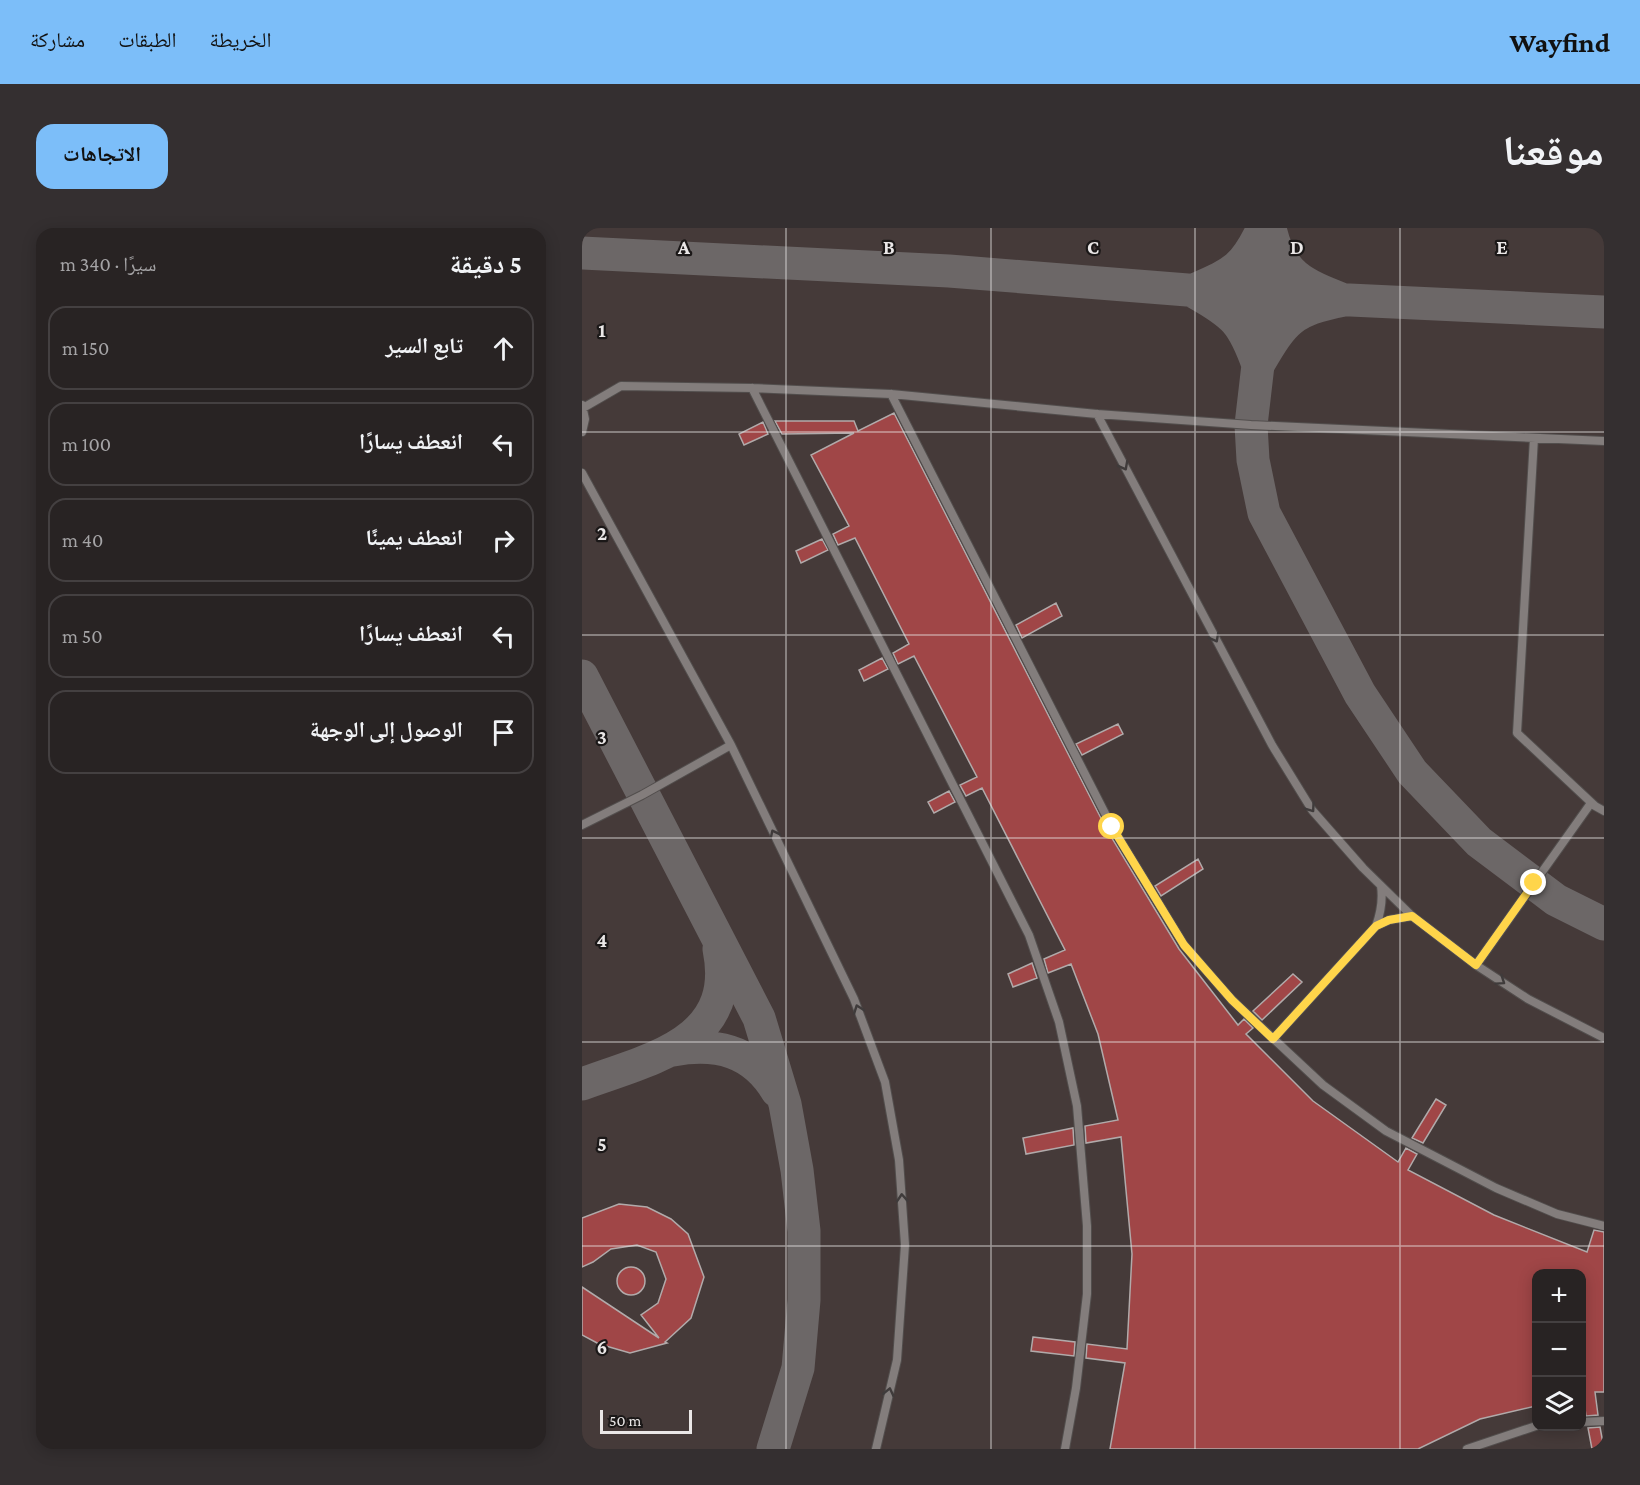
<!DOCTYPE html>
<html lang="ar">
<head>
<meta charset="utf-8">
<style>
  body { margin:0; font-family:"Crimson Pro","Noto Naskh Arabic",serif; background:#342f30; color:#f1f3f6; direction:rtl }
  .controls { position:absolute; right:18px; bottom:18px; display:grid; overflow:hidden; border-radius:12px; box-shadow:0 3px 15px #0003 }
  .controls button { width:54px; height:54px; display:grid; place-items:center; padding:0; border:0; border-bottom:2px solid #444041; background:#282323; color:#f1f3f6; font:30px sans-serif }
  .scale { position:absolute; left:18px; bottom:15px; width:92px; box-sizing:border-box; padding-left:6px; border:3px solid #eae7e7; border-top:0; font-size:16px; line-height:21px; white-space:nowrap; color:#eae7e7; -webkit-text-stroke:4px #1b1818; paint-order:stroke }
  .stop { position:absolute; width:18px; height:18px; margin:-14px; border:4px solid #ffd54a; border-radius:50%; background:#fff }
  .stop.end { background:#ffd54a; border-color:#fff; box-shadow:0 2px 6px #0008 }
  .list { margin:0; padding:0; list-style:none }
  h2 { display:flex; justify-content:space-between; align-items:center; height:78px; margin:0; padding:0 24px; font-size:26px }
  h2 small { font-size:20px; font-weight:400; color:#a5a4a6 }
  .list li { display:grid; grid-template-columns:39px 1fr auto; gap:18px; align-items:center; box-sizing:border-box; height:84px; margin:0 12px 12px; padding:0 12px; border:2px solid #444041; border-radius:18px }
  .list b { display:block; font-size:22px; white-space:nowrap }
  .list em { font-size:20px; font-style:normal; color:#a5a4a6 }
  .icon { flex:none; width:33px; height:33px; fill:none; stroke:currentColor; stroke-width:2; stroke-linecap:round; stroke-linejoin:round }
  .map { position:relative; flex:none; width:1022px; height:1221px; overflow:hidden; direction:ltr; border-radius:18px }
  header { display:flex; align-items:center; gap:36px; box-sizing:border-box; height:84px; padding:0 30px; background:#7cbef9; color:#111 }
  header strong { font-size:28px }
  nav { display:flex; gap:33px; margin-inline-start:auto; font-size:21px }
  .intro { display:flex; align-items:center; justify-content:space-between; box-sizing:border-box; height:144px; padding:0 36px }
  h1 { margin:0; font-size:42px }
  .button { padding:15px 27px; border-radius:18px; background:#7cbef9; color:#111; font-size:21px; font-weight:700 }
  main { display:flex; gap:36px; padding:0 36px }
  aside { flex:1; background:#282323; border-radius:18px; box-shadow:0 3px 15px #0003 }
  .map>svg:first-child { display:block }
  .built { fill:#453a39; fill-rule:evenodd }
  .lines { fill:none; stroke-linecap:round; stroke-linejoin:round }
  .taxiway { stroke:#6c6767; stroke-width:33 }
  .building { fill:#a04647; stroke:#b1aaaa; stroke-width:1.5 }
  .service-casing { stroke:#524e4d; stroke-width:10 }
  .service { stroke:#837d7c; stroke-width:8 }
  .oneway { stroke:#3f3b3b }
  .route { stroke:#ffd54a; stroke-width:8 }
  .grid { fill:none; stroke:#eae7e7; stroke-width:1.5; stroke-opacity:0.55 }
  .grid-label { font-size:20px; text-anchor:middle; font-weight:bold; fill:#eae7e7; stroke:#1b1818; stroke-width:4.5; stroke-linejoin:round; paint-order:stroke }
</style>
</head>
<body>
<header>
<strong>Wayfind</strong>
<nav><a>الخريطة</a><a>الطبقات</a><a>مشاركة</a></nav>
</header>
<div class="intro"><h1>موقعنا</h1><a class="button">الاتجاهات</a></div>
<main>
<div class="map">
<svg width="1022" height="1221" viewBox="0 0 1022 1221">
  <rect width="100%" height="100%" fill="#352f2f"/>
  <path class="built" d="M0,0H1022V1221H0ZM954,1046H999V1198H954Z"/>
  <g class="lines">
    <path class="taxiway" d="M685,0L676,137L669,197L671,232L682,285L778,466L830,544L897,614L974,672L1022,696
      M0,25L367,43L681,68L1022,84
      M612,62C651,45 662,41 681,0
      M614,65C653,87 661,95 676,137C702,92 710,82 762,72C721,56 698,47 688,0
      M0,448L177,790L203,876L215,942L222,1003V1072L216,1140L191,1221
      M91,822C135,814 171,823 195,863
      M0,856C67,831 156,815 137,721"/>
  </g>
  <path class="building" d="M312,185L525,602L597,721L656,797L662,791L671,800L664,806L731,873L816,934L824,920L835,926L826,942L912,987L1005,1024L1012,1002L1022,1004V1164H1013L1016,1187L1004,1188L1001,1166L999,1167V1046H954V1178L898,1191L836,1221H528L543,1135L504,1130L505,1116L545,1121L550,1026L539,909L504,915L503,898L536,892L516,806L489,736L466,745L462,731L483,722L400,560L384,568L378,557L395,549L332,428L316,436L311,425L327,416L273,310L256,317L251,306L267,298L229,227L272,205L200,206L193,193H272L276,203Z
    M181,194L186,206L162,217L157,206Z
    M240,311L246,322L219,335L214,323Z
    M474,375L480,388L440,410L434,397Z
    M300,430L306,441L282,453L277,442Z
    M536,496L541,506L500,527L494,516Z
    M367,563L373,574L352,585L346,574Z
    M616,631L621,641L579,668L573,658Z
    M450,735L455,750L431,759L426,746Z
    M711,746L720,754L680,792L671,783Z
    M854,871L864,877L841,915L830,910Z
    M491,900L492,917L444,926L441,910Z
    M37,976L65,979L89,991L106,1006L122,1049L109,1090L83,1114L85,1115L48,1125L17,1116L0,1107V1059L77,1110L59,1087L76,1075L84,1051L74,1024L55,1017L29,1021L11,1034L0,1039V990Z
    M35 1053a14 14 0 1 1 28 0a14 14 0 1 1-28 0Z
    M451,1109L493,1114L492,1128L449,1123Z
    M1018,1199L1022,1221H1010L1006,1200Z"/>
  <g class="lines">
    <defs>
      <path id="service" d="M170,160L447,707L477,794L495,878L505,998V1066L494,1160L483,1221
        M309,166L530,599L602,717L650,772L741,857L804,903L914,960L975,986L1022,998
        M0,177L3,191L0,204
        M1,180L39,158L170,160L309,166L515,186L669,197L1022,213
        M515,186L690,517L730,582L781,640L830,688L894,737L946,771L1022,810
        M952,210L935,505L1013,578L1022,583
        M0,245L149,517L272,771L303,854L317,932L323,1017L315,1132L294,1221
        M0,597L60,567L149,517
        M799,658C801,672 799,684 794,698L807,692L830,688
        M894,737L1009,575
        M691,811L794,698
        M999,1194L1022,1193
        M885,1221L954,1198"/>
    </defs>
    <use href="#service" class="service-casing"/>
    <use href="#service" class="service"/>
  </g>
  <defs><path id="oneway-chevron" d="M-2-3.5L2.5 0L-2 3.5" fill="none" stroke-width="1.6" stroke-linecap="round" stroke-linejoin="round" transform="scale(1.5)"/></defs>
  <g class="oneway">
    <use href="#oneway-chevron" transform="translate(542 238) rotate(62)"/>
    <use href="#oneway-chevron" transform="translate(633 410) rotate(62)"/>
    <use href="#oneway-chevron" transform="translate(729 580) rotate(55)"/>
    <use href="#oneway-chevron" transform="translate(192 606) rotate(-116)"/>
    <use href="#oneway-chevron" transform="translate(919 753) rotate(34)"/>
    <use href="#oneway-chevron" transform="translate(276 781) rotate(-110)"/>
    <use href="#oneway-chevron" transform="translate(320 970) rotate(-94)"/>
    <use href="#oneway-chevron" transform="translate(307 1164) rotate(-77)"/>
  </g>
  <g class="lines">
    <path class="route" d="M530,599L602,717L650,772L691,811L794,698L807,692L830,688L894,737L952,655"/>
  </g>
  <path class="grid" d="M204,0V1221M409,0V1221M613,0V1221M818,0V1221M0,204H1022M0,407H1022M0,610H1022M0,814H1022M0,1018H1022"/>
  <g class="grid-label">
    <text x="102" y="26">A</text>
    <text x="307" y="26">B</text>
    <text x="511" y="26">C</text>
    <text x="715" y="26">D</text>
    <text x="920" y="26">E</text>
    <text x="20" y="109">1</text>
    <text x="20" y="312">2</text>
    <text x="20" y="516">3</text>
    <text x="20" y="719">4</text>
    <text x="20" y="923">5</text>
    <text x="20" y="1126">6</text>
  </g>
</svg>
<div class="controls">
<button>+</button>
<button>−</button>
<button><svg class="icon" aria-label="layers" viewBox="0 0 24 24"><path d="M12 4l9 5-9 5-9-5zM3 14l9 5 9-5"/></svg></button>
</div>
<div class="scale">50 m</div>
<div class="stop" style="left:530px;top:599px"></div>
<div class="stop end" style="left:952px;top:655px"></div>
</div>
<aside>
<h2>5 دقيقة<small>سيرًا · 340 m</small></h2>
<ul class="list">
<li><svg class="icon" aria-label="ahead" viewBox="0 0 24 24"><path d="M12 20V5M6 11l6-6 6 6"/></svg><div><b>تابع السير</b></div><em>150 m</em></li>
<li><svg class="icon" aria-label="left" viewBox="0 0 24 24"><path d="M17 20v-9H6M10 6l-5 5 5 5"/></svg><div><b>انعطف يسارًا</b></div><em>100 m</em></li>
<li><svg class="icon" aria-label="right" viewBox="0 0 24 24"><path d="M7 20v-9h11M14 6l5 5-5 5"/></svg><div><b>انعطف يمينًا</b></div><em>40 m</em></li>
<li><svg class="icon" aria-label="left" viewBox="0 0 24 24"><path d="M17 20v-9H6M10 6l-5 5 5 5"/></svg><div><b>انعطف يسارًا</b></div><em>50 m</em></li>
<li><svg class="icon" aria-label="arrive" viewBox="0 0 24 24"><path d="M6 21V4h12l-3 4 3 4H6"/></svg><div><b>الوصول إلى الوجهة</b></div></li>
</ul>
</aside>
</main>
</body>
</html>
